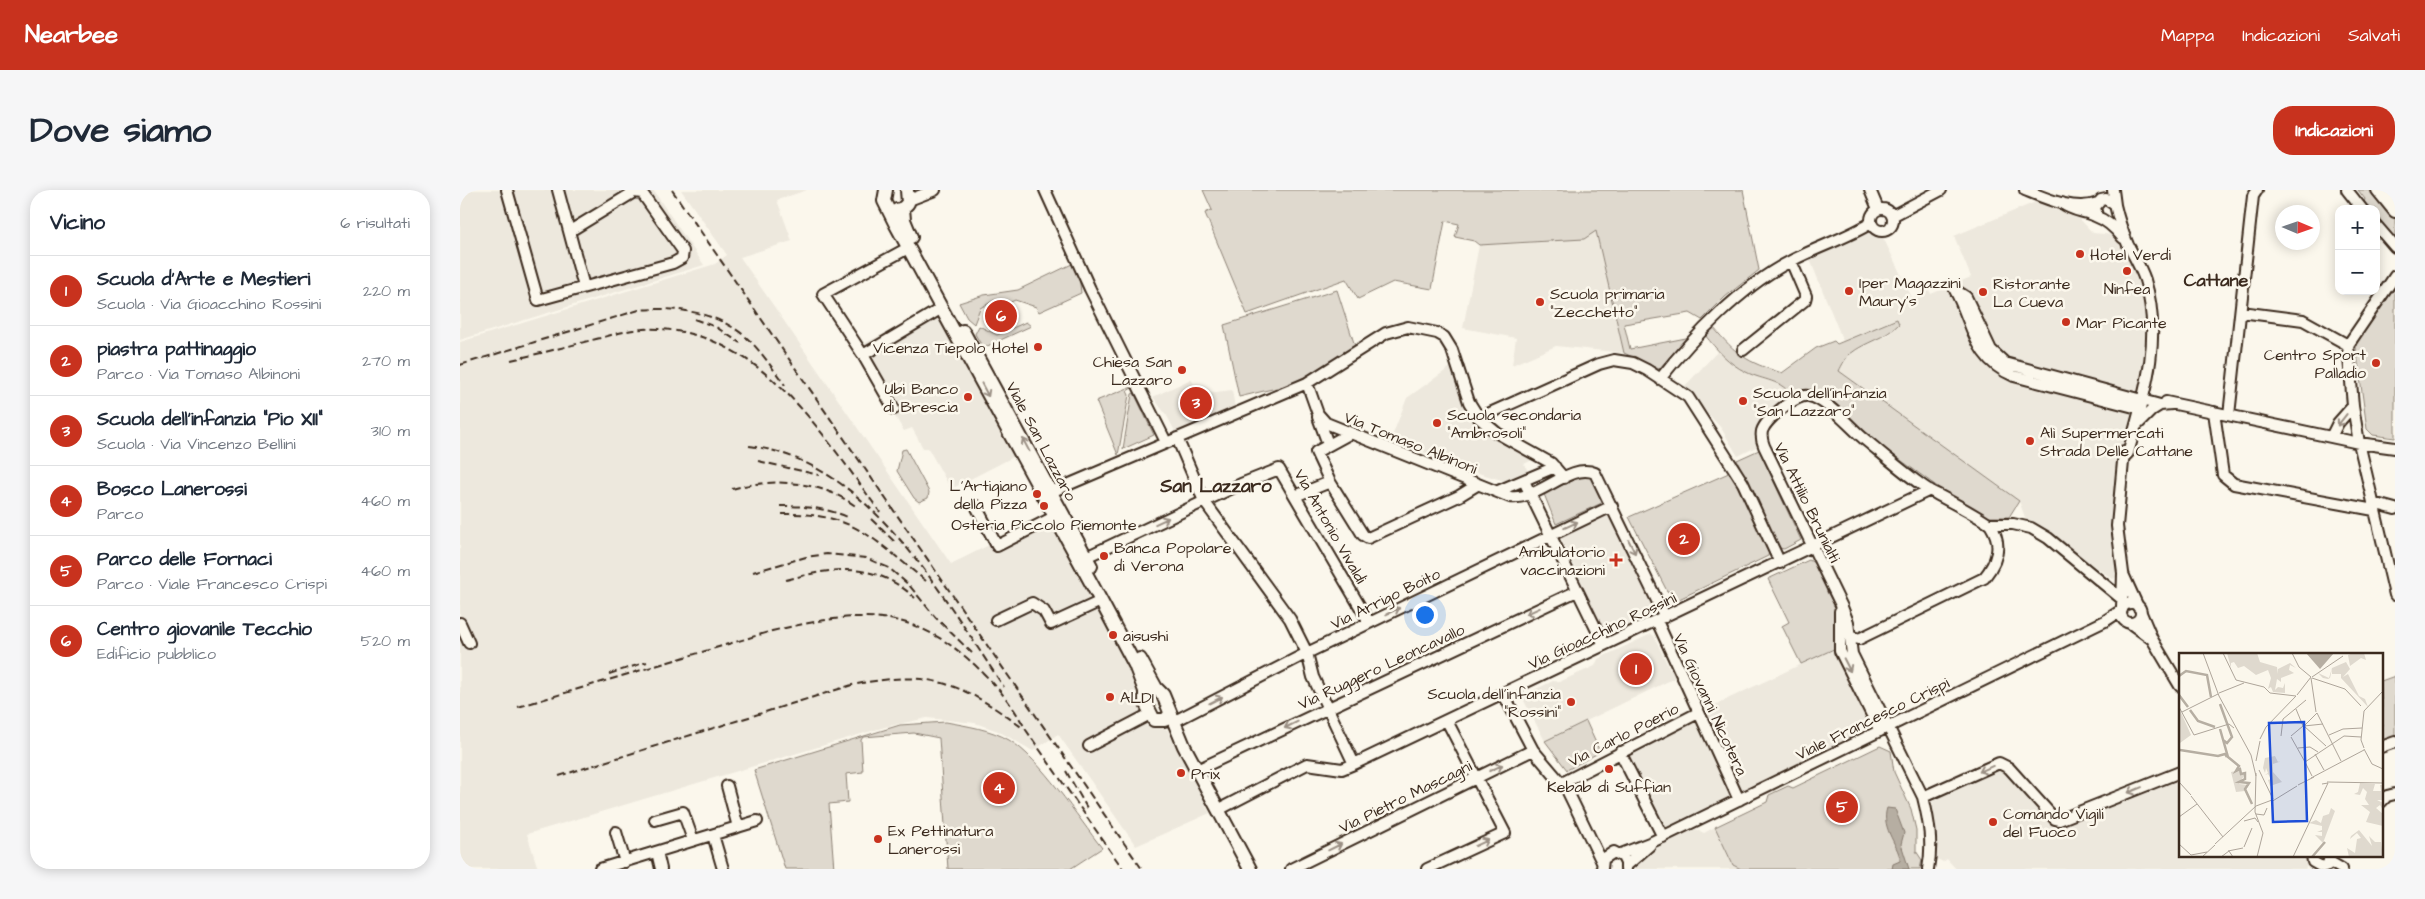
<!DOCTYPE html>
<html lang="it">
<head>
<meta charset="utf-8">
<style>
  body { margin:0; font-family:"Architects Daughter",sans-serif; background:#f6f6f7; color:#1f2937 }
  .controls { position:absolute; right:15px; top:15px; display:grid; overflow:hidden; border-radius:10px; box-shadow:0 2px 12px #0003 }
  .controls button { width:45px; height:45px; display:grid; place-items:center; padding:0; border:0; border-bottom:1px solid #e0e1e3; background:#fff; color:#1f2937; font:25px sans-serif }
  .compass { position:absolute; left:1815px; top:15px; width:45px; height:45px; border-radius:50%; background:#fff; box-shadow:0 2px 12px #0003; rotate:92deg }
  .you { position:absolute; left:964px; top:424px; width:18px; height:18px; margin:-12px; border:4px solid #fff; border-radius:50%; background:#1a73e8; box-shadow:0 0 0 8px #1a73e833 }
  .badge { display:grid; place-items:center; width:32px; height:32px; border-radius:50%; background:#c8321e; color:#fff; font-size:16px; font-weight:700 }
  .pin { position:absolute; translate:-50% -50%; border:2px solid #fff; box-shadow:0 1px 5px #0006 }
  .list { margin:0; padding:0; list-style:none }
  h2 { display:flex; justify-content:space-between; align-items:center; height:65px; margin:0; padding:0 20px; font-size:21px }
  h2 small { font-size:16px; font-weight:400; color:#747a83 }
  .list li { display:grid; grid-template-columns:32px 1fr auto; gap:15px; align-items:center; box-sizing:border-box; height:70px; padding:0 20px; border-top:1px solid #e0e1e3 }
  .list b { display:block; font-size:19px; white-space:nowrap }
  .list p { margin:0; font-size:16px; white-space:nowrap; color:#747a83 }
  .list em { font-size:16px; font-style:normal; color:#747a83 }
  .map { position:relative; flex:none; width:1935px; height:679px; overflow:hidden; border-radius:20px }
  header { display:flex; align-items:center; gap:30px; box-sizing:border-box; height:70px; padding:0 25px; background:#c8321e; color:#fff }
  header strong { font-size:24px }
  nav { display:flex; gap:28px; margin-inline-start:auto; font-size:18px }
  .intro { display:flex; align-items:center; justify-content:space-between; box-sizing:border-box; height:120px; padding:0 30px }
  h1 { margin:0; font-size:35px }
  .button { padding:12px 22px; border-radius:20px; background:#c8321e; color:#fff; font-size:18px; font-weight:700 }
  main { display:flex; gap:30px; padding:0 30px }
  aside { flex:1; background:#fff; border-radius:20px; box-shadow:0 2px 12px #0003 }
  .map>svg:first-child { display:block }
  .built { fill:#ede8dd }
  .green { fill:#dfd9ce; stroke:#8d8276 }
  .water { fill:#b6aea2; stroke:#85796d }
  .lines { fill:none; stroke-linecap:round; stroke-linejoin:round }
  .minor-casing { stroke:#3b2a1e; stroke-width:14 }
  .major-casing { stroke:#3b2a1e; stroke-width:16 }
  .minor { stroke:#fbf7ec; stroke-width:10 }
  .major { stroke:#fbf7ec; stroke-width:12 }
  .rail { stroke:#3b2a1e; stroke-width:2; stroke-dasharray:8 4; stroke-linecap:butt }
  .oneway { stroke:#9b9085 }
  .poi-dot { fill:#c8321e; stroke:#fbf7ec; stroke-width:2 }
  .labels { text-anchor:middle; stroke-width:5; stroke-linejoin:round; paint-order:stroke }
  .poi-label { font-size:16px; fill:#3b2a1e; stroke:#fbf7ec; text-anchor:start }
  .street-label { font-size:16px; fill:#3b2a1e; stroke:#fbf7ec }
  .neighbourhood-label { font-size:18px; font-weight:bold; fill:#3b2a1e; stroke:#fbf7ec }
  .quarter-label { font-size:19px; font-weight:bold; fill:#3b2a1e; stroke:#fbf7ec }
  .inset-river { fill:none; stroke:#b6aea2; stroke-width:2.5 }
  .inset-road { fill:none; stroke:#aea59a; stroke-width:1 }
  .view { fill:#1d4ed8; fill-opacity:0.15; stroke:#1d4ed8; stroke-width:2.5 }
  .inset-edge { fill:none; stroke:#3b2a1e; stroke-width:2.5 }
</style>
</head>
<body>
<header>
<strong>Nearbee</strong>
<nav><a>Mappa</a><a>Indicazioni</a><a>Salvati</a></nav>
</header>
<div class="intro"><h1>Dove siamo</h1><a class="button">Indicazioni</a></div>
<main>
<aside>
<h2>Vicino<small>6 risultati</small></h2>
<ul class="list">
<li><span class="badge">1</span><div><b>Scuola d'Arte e Mestieri</b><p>Scuola · Via Gioacchino Rossini</p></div><em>220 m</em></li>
<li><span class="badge">2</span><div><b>piastra pattinaggio</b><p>Parco · Via Tomaso Albinoni</p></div><em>270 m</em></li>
<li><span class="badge">3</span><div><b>Scuola dell'infanzia &quot;Pio XII&quot;</b><p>Scuola · Via Vincenzo Bellini</p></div><em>310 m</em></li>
<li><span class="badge">4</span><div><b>Bosco Lanerossi</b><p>Parco</p></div><em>460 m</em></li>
<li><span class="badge">5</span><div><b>Parco delle Fornaci</b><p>Parco · Viale Francesco Crispi</p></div><em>460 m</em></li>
<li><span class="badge">6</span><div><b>Centro giovanile Tecchio</b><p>Edificio pubblico</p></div><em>520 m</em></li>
</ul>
</aside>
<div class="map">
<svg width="1935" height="679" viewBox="0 0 1935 679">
  <rect width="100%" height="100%" fill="#fbf7ec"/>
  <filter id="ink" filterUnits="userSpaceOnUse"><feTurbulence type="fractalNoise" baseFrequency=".02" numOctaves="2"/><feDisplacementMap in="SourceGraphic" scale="10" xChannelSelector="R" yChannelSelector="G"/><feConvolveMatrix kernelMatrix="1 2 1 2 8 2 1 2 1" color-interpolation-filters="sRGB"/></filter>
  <g filter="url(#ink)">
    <path class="built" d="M0,0H193L244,75L0,150Z
      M221,0H347L317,10L332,51L280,67L491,374L589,325L699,524L697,526L704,539H707L747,614L745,615L750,623L676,656L598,544L573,561L538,541L515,533L467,528L425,537L67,644L78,679H0V152L255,74L267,65Z
      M1578,11L1616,25L1633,43L1655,45L1671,68L1676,84L1675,86L1683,99L1690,120L1687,167L1662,277L1658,386L1653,389L1566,330L1559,311L1379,181L1389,164L1410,152L1430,144L1437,129L1383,151L1349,67L1406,42L1418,43L1422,45L1452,108L1469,100L1471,104L1511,87L1494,46Z
      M1136,41L1164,163L1096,156L1052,175L1056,148L1003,138L1019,55L1068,53Z
      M477,117L509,185L512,184L559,264L491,299L468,258H463L452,238L444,241L393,159Z
      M1258,161L1284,181L1326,196L1333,207L1310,227L1300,255L1278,266L1261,238L1224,197Z
      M992,176L1003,211L1013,228L1026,242L1074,269L1064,274L1069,283L1045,291L1008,280L931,249L947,208Z
      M731,189L740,204L772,200L775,218L716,243L707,226L693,207Z
      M1152,322L1198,423L1149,446L1146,445L1101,348Z
      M1191,444L1194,446L1210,480H1216L1219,486L1085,551L1063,509L1064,505L1093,491L1099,492L1135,476L1138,469Z
      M1376,458L1414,538L1284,601L1280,600L1245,521L1246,519Z
      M1238,529L1273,607L1206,640L1168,565Z
      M1537,579L1545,580L1601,635L1720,587V665H1851L1850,671L1845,679H1496L1487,669L1483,672L1475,668L1478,652L1472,615L1474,610Z
      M1255,637L1273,675L1281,679H1173L1175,674L1189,662L1204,653L1236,639L1244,643Z"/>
    <path class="green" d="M743,0H1283L1299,80L1265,107L1242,130L1230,123L1164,134L1170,159L1226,148L1199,179L1164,163L1136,41L1124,49L1019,55L1014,51L995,47L999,34L985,31L972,99L933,92L898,109L886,89L787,124L745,23L752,20Z
      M1898,0H1914L1935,26V54L1916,30V19H1907L1903,14L1905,9Z
      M614,73L619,85L621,103L579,122L576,117L555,110L543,116L541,112L537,114L535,110L520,118L514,134L507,128L499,113L524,105L558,100Z
      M1935,98V248L1913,245L1907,239L1896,158L1897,152Z
      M877,100L895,156L833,194L779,207L764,135Z
      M1437,129L1439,134C1425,149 1406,151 1390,164C1386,167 1382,175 1379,181L1559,311L1549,327H1524L1508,319L1420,255L1369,214L1333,207C1321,189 1304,191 1286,182C1269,174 1256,159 1245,145L1253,137C1277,165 1286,172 1322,183L1356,158L1374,151L1377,154Z
      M566,132L571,136L523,158L515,144L519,136L537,145Z
      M668,198H672L667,201L669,205L658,265L636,211Z
      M674,203L694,245L663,259L672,204Z
      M446,259L469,302L468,308L459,312L454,308L437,281L442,260Z
      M1299,260L1341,350L1324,359L1319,358L1277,270Z
      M1271,282L1309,361L1308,366L1215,411L1211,402L1207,401L1169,327Z
      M1125,284L1134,287L1146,311L1096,334L1084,304Z
      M1349,370L1356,374L1367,395V402L1379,423L1376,458L1341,474L1322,436L1329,432L1308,389Z
      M1935,486V547L1923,552L1921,491Z
      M1126,531L1140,562L1107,580L1085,551Z
      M486,532C507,536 530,539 549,550C580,568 618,628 642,658L610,679H488L479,548L454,543L403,547L401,550L403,582L386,584L388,612L369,614L374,679H325L294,580L440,535Z
      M1420,556L1431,561L1434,582L1451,619L1456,640V661L1462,670L1460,679H1281L1273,675L1255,637L1307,612L1309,605L1328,596L1333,598Z"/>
    <path class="water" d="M1427,618L1435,619L1444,643L1441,654L1449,679H1432L1433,674L1440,671C1441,658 1420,639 1427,618Z"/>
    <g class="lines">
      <defs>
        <path id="minor" d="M47,0L78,110L213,73L222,68L223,61L182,3L174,2L110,41
          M98,0L124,97
          M585,0L630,99L706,252
          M1410,0L1418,19
          M1565,0C1587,9 1615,22 1638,13
          M1653,0L1655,15
          M1887,0L1902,19
          M449,10L475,0
          M1602,13C1612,21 1624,21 1635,26C1646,30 1656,39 1663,48
          M1411 30a11 11 0 1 1 22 0a11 11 0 1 1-22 0Z
          M1432,26L1481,0
          M1637,26L1635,17L1641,10L1646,9L1655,15C1658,28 1663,43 1668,55C1674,66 1681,78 1685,90C1703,149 1684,206 1668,263L1664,267
          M1916,35L1935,57
          M1495,100L1506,107L1531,160L1545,173L1700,215L1712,214
          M1495,100C1514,135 1513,169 1554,186L1674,217
          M1781,122L1843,130L1888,155L1893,216
          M1888,155L1935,86
          M1283,160L1345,110L1346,106L1331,71
          M403,165L363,104L448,58
          M1200,189C1233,147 1283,95 1331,71C1357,57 1387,48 1411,33
          M847,193L858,224L866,233L1050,307C1079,311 1109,272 1135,283L1205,427
          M1706,212L1899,253L1935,258
          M434,219L403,165L482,118
          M1754,222L1763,285L1774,294L1914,320
          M1769,225L1793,6L1797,0
          M858,227L868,254
          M1019,228L1139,174L1154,170L1173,173L1187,180L1228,207L1283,293L1320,373
          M1677,235L1692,220L1700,215
          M889,244L856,262L870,292L903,345L908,348L999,306L1017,295
          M1871,247L1878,233L1893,216L1899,253L1935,405
          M717,248L744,311L830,429L847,463L853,487L894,574
          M1064,291L1144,455
          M1038,301L1095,277
          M591,302L847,193L926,143L948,137L977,143L984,147L992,160L1009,212L1019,228L1037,243L1091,273L1104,288
          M835,306L870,292
          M1913,313L1935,319
          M516,316L537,356L594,327
          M1530,334H1553L1571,338L1588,348L1662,409
          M626,367L781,294L819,279L909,432
          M1663,384L1678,417
          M1661 423a10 10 0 1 1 20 0a10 10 0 1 1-20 0Z
          M1662,418L1663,383L1657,336L1664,261
          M1380,421V461L1420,541
          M1681,423L1692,449L1720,496
          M536,430L572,413L584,421L591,434L641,411
          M1197,431L1279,610
          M0,433L9,453
          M1670,433L1692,449
          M1389,446L1399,449L1524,388C1537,372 1543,355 1531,336C1528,331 1478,305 1469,300C1446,285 1424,265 1403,248C1389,236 1366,209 1349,206C1337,203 1306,229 1302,241C1301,246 1302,251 1304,256L1382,417L1388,432L1392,464L1463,607C1469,631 1473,654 1468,679
          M1043,503L1073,560L1107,600L1142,672
          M713,532L847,463L1152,316
          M629,556L690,524
          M1921,557L1935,552
          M1160,562L1203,647
          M737,580L1117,401
          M1102,593L1238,523
          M267,596L278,637
          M1463,607L1539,573L1549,578L1595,629L1599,630L1720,582
          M1921,612L1927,606L1935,604
          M758,620L847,574L882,579L894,574L1470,300
          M195,630L223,622L233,650
          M156,642L165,672
          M253,645L263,679
          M197,662L201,679
          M1161,664L1192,652L1606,450L1645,431L1662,420
          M1852,665L1853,672L1862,677L1868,675L1870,665
          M1870,672L1882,679
          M1166,676L1190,655
          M140,679L297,631
          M831,679L1073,560
          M967,679L1045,643L987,531
          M1142,679L1143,669L1154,662L1163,667L1166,673V679"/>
        <path id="major" d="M426,0L424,11L436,35L641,411L675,475L685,501
          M1918,0L1935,21
          M1930,0L1935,6
          M443,18L444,30L451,47
          M437,20L443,18L448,13L447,0
          M503,141L631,376
          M680,469L696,498
          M710,524L705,530H694L685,512V501L697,499L703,505L724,556L790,679"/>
      </defs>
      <use href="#minor" class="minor-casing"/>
      <use href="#major" class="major-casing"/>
      <use href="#minor" class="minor"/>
      <use href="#major" class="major"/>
      <path class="rail" d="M212,0L682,679
        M234,129L256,137L280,153
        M51,170C78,164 105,157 132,150C149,146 166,140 183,139C297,134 361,242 420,322
        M0,175L179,120C220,116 265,123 294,155C305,167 315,182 325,195
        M289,256C410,271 481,405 544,497
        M298,271L359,285
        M272,299C313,287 364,291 398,318
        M320,316C345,316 367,318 390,328
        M322,324C394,322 413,349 466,391
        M411,329L437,354
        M293,382L346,367L367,364L406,368L429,378L449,395L476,428L512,463
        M326,390C374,377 415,371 455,408
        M149,484L187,472
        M58,517L312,441C397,421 450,414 517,477C537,496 553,515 566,540L663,679
        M606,581L627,618
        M99,586L392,495C470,479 501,492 564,539"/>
    </g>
    <defs><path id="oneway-shaft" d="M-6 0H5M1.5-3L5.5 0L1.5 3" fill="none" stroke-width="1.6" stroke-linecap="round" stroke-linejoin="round" transform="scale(1.25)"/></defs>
    <g class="oneway">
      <use href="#oneway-shaft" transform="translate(525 200) rotate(62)"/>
      <use href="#oneway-shaft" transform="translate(1882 230) rotate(128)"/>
      <use href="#oneway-shaft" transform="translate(566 255) rotate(-118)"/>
      <use href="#oneway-shaft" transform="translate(702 331) rotate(-25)"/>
      <use href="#oneway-shaft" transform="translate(1111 335) rotate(-25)"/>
      <use href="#oneway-shaft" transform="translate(1172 357) rotate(64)"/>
      <use href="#oneway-shaft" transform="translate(933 421) rotate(-26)"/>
      <use href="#oneway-shaft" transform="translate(1073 421) rotate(155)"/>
      <use href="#oneway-shaft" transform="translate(1387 475) rotate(63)"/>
      <use href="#oneway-shaft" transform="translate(756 510) rotate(-27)"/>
      <use href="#oneway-shaft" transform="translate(831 535) rotate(154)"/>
      <use href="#oneway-shaft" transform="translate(1036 578) rotate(-25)"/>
      <use href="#oneway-shaft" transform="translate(1526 579) rotate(156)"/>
      <use href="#oneway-shaft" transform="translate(1675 600) rotate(158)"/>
      <use href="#oneway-shaft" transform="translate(1022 653) rotate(-25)"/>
      <use href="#oneway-shaft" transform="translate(875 657) rotate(-26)"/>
    </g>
  </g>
  <g class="poi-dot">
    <circle cx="1620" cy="64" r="5"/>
    <circle cx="1667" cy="81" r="5"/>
    <circle cx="1389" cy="101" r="5"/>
    <circle cx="1523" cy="102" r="5"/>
    <circle cx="1080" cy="112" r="5"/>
    <circle cx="1606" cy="132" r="5"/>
    <circle cx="578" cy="157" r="5"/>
    <circle cx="1916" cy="173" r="5"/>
    <circle cx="722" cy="180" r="5"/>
    <circle cx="508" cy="207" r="5"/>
    <circle cx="1283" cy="211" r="5"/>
    <circle cx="977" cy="233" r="5"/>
    <circle cx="1570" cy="251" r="5"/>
    <circle cx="577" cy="304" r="5"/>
    <circle cx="584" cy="316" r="5"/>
    <circle cx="644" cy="366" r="5"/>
    <path d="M1153.5 362.5h5v5h5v5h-5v5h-5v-5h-5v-5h5z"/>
    <circle cx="653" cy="445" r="5"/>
    <circle cx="650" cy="507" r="5"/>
    <circle cx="1111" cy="512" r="5"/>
    <circle cx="1149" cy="579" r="5"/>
    <circle cx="721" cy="583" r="5"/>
    <circle cx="1533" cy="632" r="5"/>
    <circle cx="418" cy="649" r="5"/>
  </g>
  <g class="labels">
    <g class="poi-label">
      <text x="1630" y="70">Hotel Verdi</text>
      <text x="1399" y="98">Iper Magazzini<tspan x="1399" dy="18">Maury's</tspan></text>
      <text x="1533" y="99">Ristorante<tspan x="1533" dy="18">La Cueva</tspan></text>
      <text x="1667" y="104" text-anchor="middle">Ninfea</text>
      <text x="1090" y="109">Scuola primaria<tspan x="1090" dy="18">"Zecchetto"</tspan></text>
      <text x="1616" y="138">Mar Picante</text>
      <text x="568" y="163" text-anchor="end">Vicenza Tiepolo Hotel</text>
      <text x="1906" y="170" text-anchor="end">Centro Sport<tspan x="1906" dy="18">Palladio</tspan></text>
      <text x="712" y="177" text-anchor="end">Chiesa San<tspan x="712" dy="18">Lazzaro</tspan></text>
      <text x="498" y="204" text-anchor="end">Ubi Banco<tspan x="498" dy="18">di Brescia</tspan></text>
      <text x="1293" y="208">Scuola dell'infanzia<tspan x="1293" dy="18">"San Lazzaro"</tspan></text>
      <text x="987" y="230">Scuola secondaria<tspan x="987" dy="18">"Ambrosoli"</tspan></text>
      <text x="1580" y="248">Alì Supermercati<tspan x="1580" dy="18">Strada Delle Cattane</tspan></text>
      <text x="567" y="301" text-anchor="end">L'Artigiano<tspan x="567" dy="18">della Pizza</tspan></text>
      <text x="584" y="340" text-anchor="middle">Osteria Piccolo Piemonte</text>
      <text x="654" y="363">Banca Popolare<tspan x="654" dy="18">di Verona</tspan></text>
      <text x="1145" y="367" text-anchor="end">Ambulatorio<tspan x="1145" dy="18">vaccinazioni</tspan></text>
      <text x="663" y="451">aisushi</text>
      <text x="1101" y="509" text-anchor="end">Scuola dell'infanzia<tspan x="1101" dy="18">"Rossini"</tspan></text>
      <text x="660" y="513">ALDI</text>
      <text x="731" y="589">Prix</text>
      <text x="1149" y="602" text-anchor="middle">Kebab di Suffian</text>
      <text x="1543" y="629">Comando Vigili<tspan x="1543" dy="18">del Fuoco</tspan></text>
      <text x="428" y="646">Ex Pettinatura<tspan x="428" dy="18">Lanerossi</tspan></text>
    </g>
    <g class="street-label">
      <text transform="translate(582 251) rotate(62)" y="6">Viale San Lazzaro</text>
      <text transform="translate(951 252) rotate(22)" y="6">Via Tomaso Albinoni</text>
      <text transform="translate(1348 312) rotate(64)" y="6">Via Attilio Brunialti</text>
      <text transform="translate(871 336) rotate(60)" y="6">Via Antonio Vivaldi</text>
      <text transform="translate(925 408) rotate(-26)" y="6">Via Arrigo Boito</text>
      <text transform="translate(1142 440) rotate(-25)" y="6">Via Gioacchino Rossini</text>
      <text transform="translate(921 476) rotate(-25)" y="6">Via Ruggero Leoncavallo</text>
      <text transform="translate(1251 514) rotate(65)" y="6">Via Giovanni Nicotera</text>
      <text transform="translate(1412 528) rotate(-26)" y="6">Viale Francesco Crispi</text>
      <text transform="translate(1163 544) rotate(-27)" y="6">Via Carlo Poerio</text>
      <text transform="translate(945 606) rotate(-26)" y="6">Via Pietro Mascagni</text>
    </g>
    <g class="neighbourhood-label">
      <text x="1756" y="96">Cattane</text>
    </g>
    <g class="quarter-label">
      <text x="756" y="302">San Lazzaro</text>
    </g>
  </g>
  <g transform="translate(1719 463)">
    <rect width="204" height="204" fill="#fbf7ec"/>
    <path d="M48,0H78L81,9L98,14L99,21V16L111,10L117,15L111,12L110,17L115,20L102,25V29L98,26L96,37L99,34L104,35L106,30V40L94,39L92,34L89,36L92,25L89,17L77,22L65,13L59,15L55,9L52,10V15ZM174,0H185L187,7L182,5L171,13L169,2ZM167,9L171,16L164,24L169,21L180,43L186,46L189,54L162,25V21H153V16L151,25L149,26L144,25L139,20L150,25L153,15ZM0,55L12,82L1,90L0,88ZM96,103L99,109L101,108L100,109L94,111V119L103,129L91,133L89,127L92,126L89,121L86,122L89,120L87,115L86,120L84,115L86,105ZM61,117V121H66L60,131L70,132L66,138L57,139L52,119ZM181,130L196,131L194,138H202L201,132H204V147H198L204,150V157L201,152L197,155L204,161V173L187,169L191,159L182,152H190L186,146L188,139L184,135L181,142L175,141L179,139ZM152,155L156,158L144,190L136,182L143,183V179H138L143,177V173L130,170L137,167L142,170L144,163L150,161ZM180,177L193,193L190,183L196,189H202L204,204H170L168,195L176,200L178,186L182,185L178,180L171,186L172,183Z" fill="#dfd9ce"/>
    <path d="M127,0H155L141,16Z" fill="#b6aea2"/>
    <path class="inset-river" d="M0,23L7,18L28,22L32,44M0,42L9,54M41,51L53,84L48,90L44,87M11,57L19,68L36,74M41,76L49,104L60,113L57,118L61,116L62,121L66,120V126L60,129L70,130L66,136L73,151M1,97L39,103L46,101L48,104M133,204L146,189"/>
    <path class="inset-road" d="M24,0L40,43L72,102L77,123M44,0L57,27L85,34L91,40L117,43M113,0L120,14L132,24L118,42M133,24L164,3M132,25L137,59M133,25L166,36L182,53M40,40L65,30M0,54L15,82M117,56L124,73M3,59L39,41M138,60L162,108M125,73L147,93M125,73L138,60M125,73L144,71M15,82L50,71L55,75M150,82L164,76L183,75M102,83L104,66L127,47M112,83L124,73M112,84L126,109M81,86L87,74L117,43M119,95L131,94L139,99M185,95L182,87L185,58L204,38M185,96L193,111L204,116M136,101L145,117M77,108L81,88M80,117L94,146M77,120L76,159L84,180L78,204M133,123L126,109L165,83L182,84M132,125L185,97M0,129L12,142M148,129L204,130M119,132L135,124M12,143L44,184M92,149L118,133M77,161L85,162L88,155M0,164L18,151M65,168L76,165L79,169M0,191L12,202L28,199M36,191L77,153L93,147M65,194L73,175M49,198L64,195M23,204L36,192M42,204L50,198L54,204M114,204L149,130L143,131"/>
    <path class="view" d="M125,69L128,168L94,169L90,70Z"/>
    <rect width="204" height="204" class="inset-edge"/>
  </g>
</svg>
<div class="controls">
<button>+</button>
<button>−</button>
</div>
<svg class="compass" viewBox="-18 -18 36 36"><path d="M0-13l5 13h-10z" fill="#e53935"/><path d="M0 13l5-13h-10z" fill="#747a83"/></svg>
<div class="you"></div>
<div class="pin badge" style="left:1176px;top:479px">1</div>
<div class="pin badge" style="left:1224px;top:349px">2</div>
<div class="pin badge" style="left:736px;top:213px">3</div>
<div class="pin badge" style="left:539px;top:598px">4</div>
<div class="pin badge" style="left:1382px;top:617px">5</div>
<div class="pin badge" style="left:541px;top:126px">6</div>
</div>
</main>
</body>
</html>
